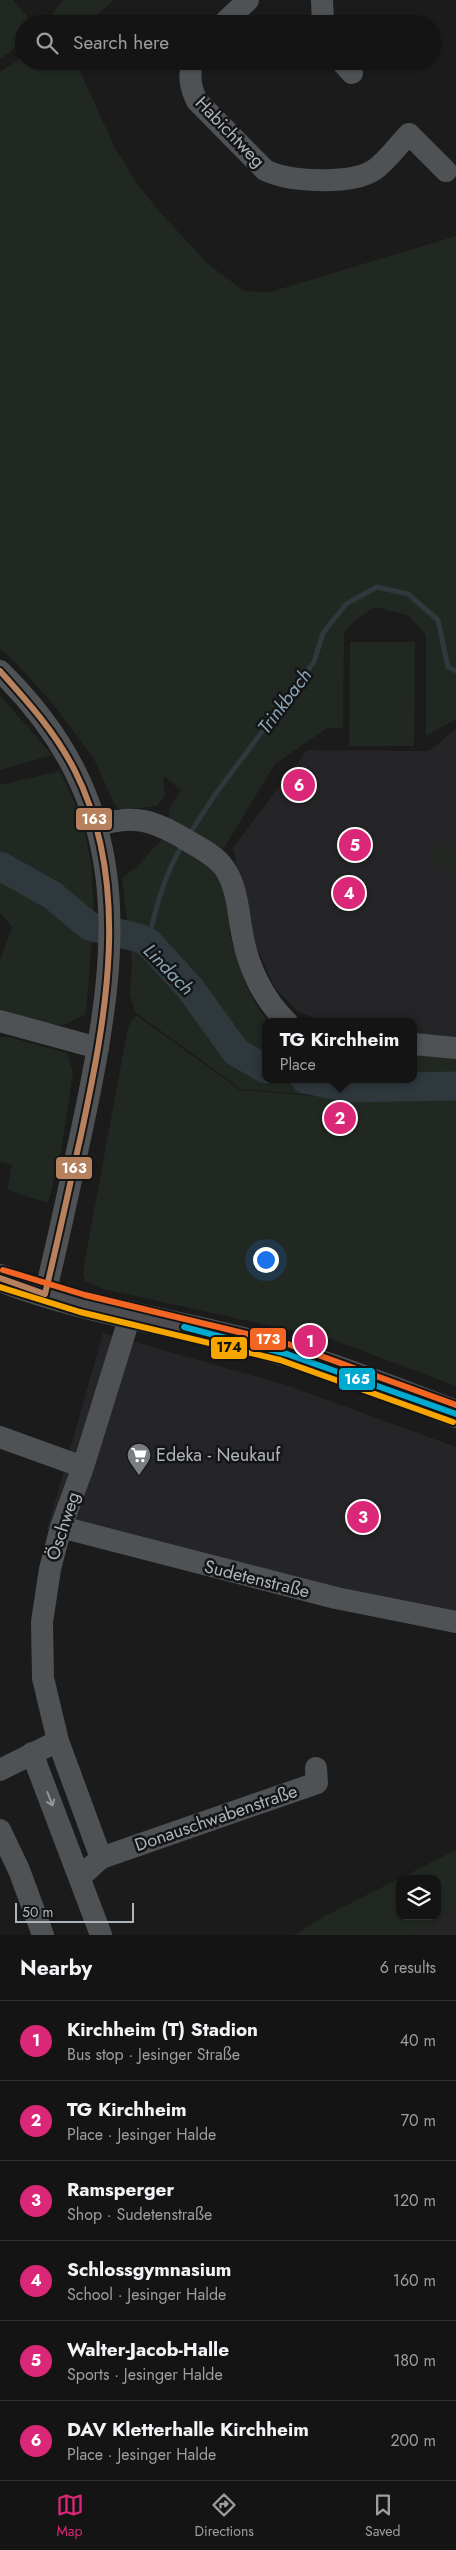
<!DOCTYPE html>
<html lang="en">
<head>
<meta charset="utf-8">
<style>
  body { margin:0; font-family:Jost,sans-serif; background:#1d1d1d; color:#f1f3f6 }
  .controls { position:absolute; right:15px; bottom:15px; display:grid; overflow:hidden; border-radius:10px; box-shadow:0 1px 4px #0004 }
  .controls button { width:45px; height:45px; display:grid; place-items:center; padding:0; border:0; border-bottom:1px solid #333334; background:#141414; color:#f1f3f6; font:25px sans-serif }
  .scale { position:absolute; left:15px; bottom:12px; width:119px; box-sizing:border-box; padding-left:5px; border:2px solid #adb4bb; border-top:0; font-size:14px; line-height:18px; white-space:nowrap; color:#adb4bb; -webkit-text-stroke:4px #151517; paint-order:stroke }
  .you { position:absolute; left:265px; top:1259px; width:18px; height:18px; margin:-12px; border:4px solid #fff; border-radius:50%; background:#1a73e8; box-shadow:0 0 0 8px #1a73e833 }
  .badge { display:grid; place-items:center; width:32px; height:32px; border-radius:50%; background:#db2777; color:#fff; font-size:16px; font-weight:700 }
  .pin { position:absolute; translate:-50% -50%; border:2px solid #fff; box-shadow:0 1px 5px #0006 }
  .popup { position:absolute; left:262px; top:1018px; width:155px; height:65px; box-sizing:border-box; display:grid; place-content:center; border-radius:10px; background:#141414; filter:drop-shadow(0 1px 4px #0005); font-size:16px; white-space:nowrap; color:#9d9ea0 }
  .popup b { font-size:19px; color:#f1f3f6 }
  .popup::after { content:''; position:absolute; left:50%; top:100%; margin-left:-10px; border:10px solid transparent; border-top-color:#141414 }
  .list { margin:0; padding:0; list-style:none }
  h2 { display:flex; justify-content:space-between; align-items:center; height:65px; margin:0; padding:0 20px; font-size:21px }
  h2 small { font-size:16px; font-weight:400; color:#9d9ea0 }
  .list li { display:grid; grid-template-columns:32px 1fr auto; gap:15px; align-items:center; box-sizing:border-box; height:80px; padding:0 20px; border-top:1px solid #333334 }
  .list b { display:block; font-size:19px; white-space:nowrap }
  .list p { margin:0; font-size:16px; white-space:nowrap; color:#9d9ea0 }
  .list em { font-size:16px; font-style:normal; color:#9d9ea0 }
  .icon { flex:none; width:28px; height:28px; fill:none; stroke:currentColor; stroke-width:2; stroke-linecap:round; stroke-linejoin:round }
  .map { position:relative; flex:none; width:456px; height:1935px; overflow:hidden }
  .search { position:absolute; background:#141414; box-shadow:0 1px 4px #0004; left:15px; right:15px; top:15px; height:55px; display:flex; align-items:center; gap:12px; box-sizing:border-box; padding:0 18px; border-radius:28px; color:#9d9ea0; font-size:19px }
  .sheet { height:545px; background:#141414 }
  nav { display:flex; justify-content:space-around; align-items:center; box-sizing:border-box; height:70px; border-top:1px solid #333334; background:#141414; font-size:14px; color:#9d9ea0 }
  nav a { display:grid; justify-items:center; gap:2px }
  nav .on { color:#db2777 }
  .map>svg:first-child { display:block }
  .built { fill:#252527 }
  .green { fill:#212821; fill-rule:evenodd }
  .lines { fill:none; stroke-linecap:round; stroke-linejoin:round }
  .stream { stroke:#2e383d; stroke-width:5 }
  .river { stroke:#2e383d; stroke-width:29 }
  .minor { stroke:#4f5254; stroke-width:22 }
  .major { stroke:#4c4d50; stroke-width:28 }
  .bus-1-casing { stroke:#151517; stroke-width:10 }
  .bus-2-casing { stroke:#151517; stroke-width:10 }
  .bus-3-casing { stroke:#151517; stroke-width:10 }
  .bus-4-casing { stroke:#151517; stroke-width:10 }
  .bus-1 { stroke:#b6815c; stroke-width:6 }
  .bus-2 { stroke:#f7a600; stroke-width:6 }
  .bus-3 { stroke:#f26522; stroke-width:6 }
  .bus-4 { stroke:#00a9ce; stroke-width:6 }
  .oneway { stroke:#91979c }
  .labels { text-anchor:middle; stroke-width:5; stroke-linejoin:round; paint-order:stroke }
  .street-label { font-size:18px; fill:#adb4bb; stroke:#151517 }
  .poi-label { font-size:18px; fill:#adb4bb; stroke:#151517; text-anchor:start }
  .water-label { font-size:19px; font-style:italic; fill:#87a5b4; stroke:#151517 }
  .line-badge { stroke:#151517; stroke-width:2 }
  .badge-label { font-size:14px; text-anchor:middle; font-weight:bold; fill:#fff }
  .pale-badge-label { font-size:14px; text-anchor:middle; font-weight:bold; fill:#111 }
</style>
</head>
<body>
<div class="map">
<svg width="456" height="1935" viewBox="0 0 456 1935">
  <rect width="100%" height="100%" fill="#1b1b1b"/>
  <path class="built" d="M456,729V1037L414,1033V1022H324L298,1012L275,988L252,937L233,848L307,750L429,751Z
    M103,1333L286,1385L456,1447V1628L345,1607L47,1530Z
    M456,1907V1935H410Z"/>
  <path class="green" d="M0,0H13L34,24H24V42L0,59Z
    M64,0H114L86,24H53L50,19L59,4Z
    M24,56V61H72L78,67L115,148L136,182L158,210L208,264L244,291L270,292L456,236V719L426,736V635L408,615L375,607L355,620L344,633L343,728H327L275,764L213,866L222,881L235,929L229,931C238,963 246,996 269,1022H266V1079H414V1051L456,1054V1094L352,1098L241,1089L135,1012L130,994L132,962L122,878L137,867L161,840L169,817V809L181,790L163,776L165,795L157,806L121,810L115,805L93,757L52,703L16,663L0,649V72Z
    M350,642H415L414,746H349Z
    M0,695L52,755L0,770Z
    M60,771L83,821L91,865L94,911L86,1014L64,1025H56L7,1015L0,1009V961L10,931L13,928L0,913V785Z
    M448,840H451L450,850L456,856V876L442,861H433V853Z
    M136,1015L240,1090L353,1099L456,1095V1386L331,1339L103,1289L85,1281L83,1271L128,1027Z
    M0,1037H8L67,1053L73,1072L61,1152L48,1203L7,1190L12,1165L0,1162Z
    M456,1850V1907L410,1935H294L325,1916ZM400,1879H437V1916H400Z"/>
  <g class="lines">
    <path class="stream" d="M189,835L214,796L314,662L323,633L346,604L377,587L408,594L438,620L448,667L456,671
      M148,942C156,907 164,875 183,844"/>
    <path class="river" d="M0,866L52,895L89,926L139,938L148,942L190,988L236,1052L266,1069
      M305,1079L348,1088L456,1086"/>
    <path class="minor" d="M322,0L323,24
      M223,24L248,0
      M192,61C189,77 190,87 197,101L265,170C289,182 351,185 374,170C387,161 398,145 409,134L446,171
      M341,61L352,73
      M0,671C134,802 121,940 86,1110C73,1171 60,1233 45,1294
      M98,825C131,816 148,818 178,835C192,844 211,852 222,865C238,884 238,915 243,938C249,969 264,1000 287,1022
      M0,1021L98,1048
      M414,1044L456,1048
      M0,1437L83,1467
      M61,1527L336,1598L456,1622
      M58,1741L101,1858
      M32,1753L101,1935
      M0,1770L58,1741L43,1678L42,1622L50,1569L61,1527L83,1467L130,1316
      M0,1830L19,1870L43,1935
      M80,1877L101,1858L317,1783L316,1768"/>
    <path class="major" d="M0,1278C72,1306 148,1318 223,1336C303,1354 380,1385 456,1414"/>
    <defs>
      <path id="bus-1" d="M0,671C28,702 56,733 75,771C132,884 106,1017 81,1135C69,1188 58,1241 45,1294L0,1278"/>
      <path id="bus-2" d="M0,1287L80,1312L280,1360L453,1422"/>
      <path id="bus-3" d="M3,1270L85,1295L285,1343L456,1405"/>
      <path id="bus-4" d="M184,1327L287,1354L456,1414"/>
    </defs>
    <use href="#bus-1" class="bus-1-casing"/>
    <use href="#bus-2" class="bus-2-casing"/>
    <use href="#bus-3" class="bus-3-casing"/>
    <use href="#bus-4" class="bus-4-casing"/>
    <use href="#bus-1" class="bus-1"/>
    <use href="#bus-2" class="bus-2"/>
    <use href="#bus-3" class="bus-3"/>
    <use href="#bus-4" class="bus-4"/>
  </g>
  <defs><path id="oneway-shaft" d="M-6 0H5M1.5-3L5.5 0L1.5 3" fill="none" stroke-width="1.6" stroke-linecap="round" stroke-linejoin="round" transform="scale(1.25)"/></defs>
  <use class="oneway" href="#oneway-shaft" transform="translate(50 1799) rotate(69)"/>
  <defs>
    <symbol id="supermarket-pin" viewBox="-11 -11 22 30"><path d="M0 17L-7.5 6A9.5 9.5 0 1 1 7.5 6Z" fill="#7a7e83" stroke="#151517"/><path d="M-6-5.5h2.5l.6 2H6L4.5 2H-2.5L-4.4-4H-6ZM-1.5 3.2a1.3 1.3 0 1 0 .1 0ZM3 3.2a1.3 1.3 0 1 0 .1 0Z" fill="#fff"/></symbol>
  </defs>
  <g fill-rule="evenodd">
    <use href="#supermarket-pin" x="125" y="1441" width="28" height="38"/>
  </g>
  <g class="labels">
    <g class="street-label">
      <text transform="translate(230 132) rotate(46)" y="6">Habichtweg</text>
      <text transform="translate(63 1526) rotate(-72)" y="6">Öschweg</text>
      <text transform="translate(257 1579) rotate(14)" y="6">Sudetenstraße</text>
      <text transform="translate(216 1818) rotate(-19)" y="6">Donauschwabenstraße</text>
    </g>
    <g class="poi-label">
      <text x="156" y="1461">Edeka - Neukauf</text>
    </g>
    <g class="water-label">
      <text transform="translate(284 701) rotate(-53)" y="7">Trinkbach</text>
      <text transform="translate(169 969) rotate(46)" y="7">Lindach</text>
    </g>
  </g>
  <g class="line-badge">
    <rect x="75" y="807" width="38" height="24" rx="5" fill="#b6815c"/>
    <rect x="55" y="1156" width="38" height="24" rx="5" fill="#b6815c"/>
    <rect x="249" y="1327" width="38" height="24" rx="5" fill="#f26522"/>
    <rect x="210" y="1336" width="38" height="24" rx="5" fill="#f7a600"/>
    <rect x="338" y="1367" width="38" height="24" rx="5" fill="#00a9ce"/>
  </g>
  <g class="badge-label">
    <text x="94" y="824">163</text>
    <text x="74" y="1173">163</text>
    <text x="268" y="1344">173</text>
    <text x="357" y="1384">165</text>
  </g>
  <g class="pale-badge-label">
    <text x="229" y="1352">174</text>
  </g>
</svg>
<div class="controls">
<button><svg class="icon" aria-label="layers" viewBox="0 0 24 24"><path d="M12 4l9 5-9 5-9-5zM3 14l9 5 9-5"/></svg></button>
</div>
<div class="scale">50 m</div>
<div class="you"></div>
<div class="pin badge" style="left:310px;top:1341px">1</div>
<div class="pin badge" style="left:340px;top:1118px">2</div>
<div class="popup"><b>TG Kirchheim</b>Place</div>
<div class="pin badge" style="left:363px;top:1517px">3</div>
<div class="pin badge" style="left:349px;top:893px">4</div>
<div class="pin badge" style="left:355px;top:845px">5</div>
<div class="pin badge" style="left:299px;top:785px">6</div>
<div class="search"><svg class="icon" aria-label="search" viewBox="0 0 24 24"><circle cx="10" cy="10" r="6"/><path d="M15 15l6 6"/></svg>Search here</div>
</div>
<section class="sheet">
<h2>Nearby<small>6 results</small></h2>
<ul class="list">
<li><span class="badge">1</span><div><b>Kirchheim (T) Stadion</b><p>Bus stop · Jesinger Straße</p></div><em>40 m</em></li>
<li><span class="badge">2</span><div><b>TG Kirchheim</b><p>Place · Jesinger Halde</p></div><em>70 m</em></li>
<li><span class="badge">3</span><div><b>Ramsperger</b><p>Shop · Sudetenstraße</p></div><em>120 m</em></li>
<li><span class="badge">4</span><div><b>Schlossgymnasium</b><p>School · Jesinger Halde</p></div><em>160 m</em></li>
<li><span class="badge">5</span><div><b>Walter-Jacob-Halle</b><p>Sports · Jesinger Halde</p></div><em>180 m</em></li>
<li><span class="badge">6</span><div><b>DAV Kletterhalle Kirchheim</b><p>Place · Jesinger Halde</p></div><em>200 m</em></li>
</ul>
</section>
<nav>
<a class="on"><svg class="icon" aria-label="map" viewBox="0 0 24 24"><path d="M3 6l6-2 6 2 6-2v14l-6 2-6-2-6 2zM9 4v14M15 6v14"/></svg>Map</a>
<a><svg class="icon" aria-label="directions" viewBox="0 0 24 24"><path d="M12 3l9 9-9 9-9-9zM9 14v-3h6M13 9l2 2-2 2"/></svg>Directions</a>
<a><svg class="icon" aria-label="saved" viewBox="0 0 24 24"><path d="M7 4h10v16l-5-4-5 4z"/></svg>Saved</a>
</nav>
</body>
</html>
